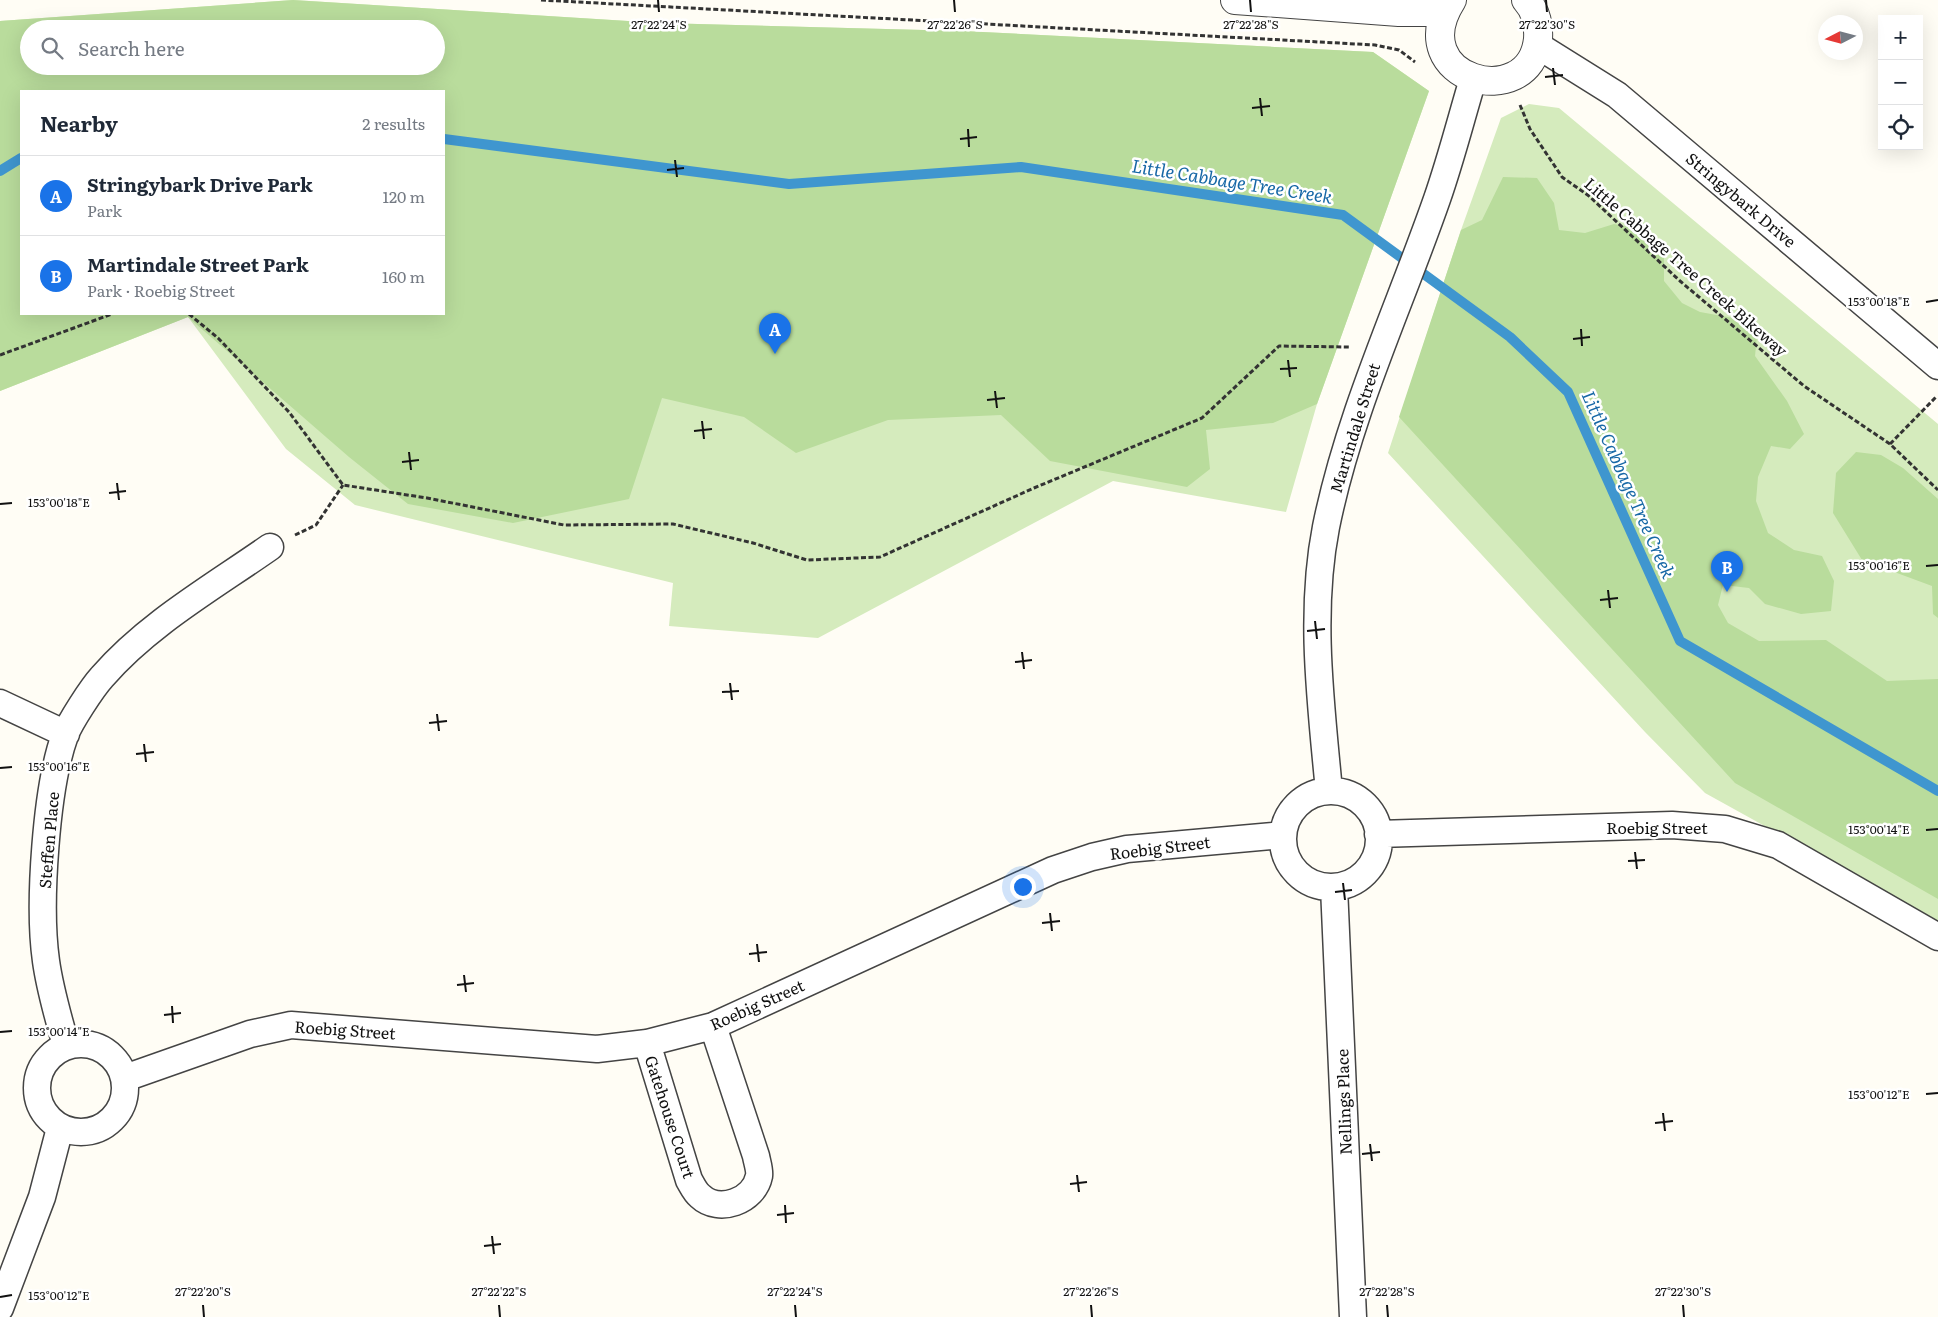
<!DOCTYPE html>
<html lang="en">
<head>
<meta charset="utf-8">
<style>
  body { margin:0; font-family:Literata,serif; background:#f6f6f7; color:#1f2937 }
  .controls { position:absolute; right:15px; top:15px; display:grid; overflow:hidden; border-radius:0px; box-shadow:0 5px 20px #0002 }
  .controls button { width:45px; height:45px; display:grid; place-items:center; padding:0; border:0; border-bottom:1px solid #e0e1e3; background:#fff; color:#1f2937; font:25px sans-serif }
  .compass { position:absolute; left:1818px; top:15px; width:45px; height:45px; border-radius:50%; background:#fff; box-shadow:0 5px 20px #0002; rotate:264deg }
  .you { position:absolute; left:1022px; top:886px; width:18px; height:18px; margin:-12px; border:4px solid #fff; border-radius:50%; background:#1a73e8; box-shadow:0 0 0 8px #1a73e833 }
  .badge { display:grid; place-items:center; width:32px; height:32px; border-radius:50%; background:#1a73e8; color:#fff; font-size:16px; font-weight:700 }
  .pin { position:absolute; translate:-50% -41px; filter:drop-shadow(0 1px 2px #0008) }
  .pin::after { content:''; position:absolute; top:26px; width:18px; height:15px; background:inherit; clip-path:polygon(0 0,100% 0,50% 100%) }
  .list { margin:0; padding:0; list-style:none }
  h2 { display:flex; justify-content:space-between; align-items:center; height:65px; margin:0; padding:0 20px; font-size:21px }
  h2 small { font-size:16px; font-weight:400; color:#747a83 }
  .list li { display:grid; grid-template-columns:32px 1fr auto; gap:15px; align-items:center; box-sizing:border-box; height:80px; padding:0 20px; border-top:1px solid #e0e1e3 }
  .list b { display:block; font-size:19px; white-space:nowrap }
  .list p { margin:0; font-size:16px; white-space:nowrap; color:#747a83 }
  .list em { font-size:16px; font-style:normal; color:#747a83 }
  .icon { flex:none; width:28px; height:28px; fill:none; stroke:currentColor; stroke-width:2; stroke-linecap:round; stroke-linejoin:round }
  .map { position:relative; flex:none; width:1938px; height:1317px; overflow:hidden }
  .search { position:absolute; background:#fff; box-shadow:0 5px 20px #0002; left:20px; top:20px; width:425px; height:55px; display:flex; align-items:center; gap:12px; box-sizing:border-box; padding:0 18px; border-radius:28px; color:#747a83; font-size:19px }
  .panel { position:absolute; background:#fff; box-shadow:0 5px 20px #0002; left:20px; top:90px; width:425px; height:225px; border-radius:0px }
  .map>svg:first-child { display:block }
  .green { fill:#d5ebbd; fill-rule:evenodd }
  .forest { fill:#b9dc9c; fill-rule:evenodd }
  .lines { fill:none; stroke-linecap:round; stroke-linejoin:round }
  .stream { stroke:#3f96cf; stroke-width:10 }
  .minor-casing { stroke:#444; stroke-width:29 }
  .tertiary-casing { stroke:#444; stroke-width:30 }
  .path { stroke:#333; stroke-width:3; stroke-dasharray:5 2.5; stroke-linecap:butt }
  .minor { stroke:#fff; stroke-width:26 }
  .tertiary { stroke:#fff; stroke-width:28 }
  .ticks { fill:none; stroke:#111; stroke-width:2 }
  .labels { text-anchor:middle; stroke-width:5; stroke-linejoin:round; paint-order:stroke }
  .street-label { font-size:16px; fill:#111; stroke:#fff }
  .water-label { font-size:18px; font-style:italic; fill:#1768a6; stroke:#fff }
  .ticks-label { font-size:12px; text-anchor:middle; fill:#111; stroke:#fff; stroke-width:5; stroke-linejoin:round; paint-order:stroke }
</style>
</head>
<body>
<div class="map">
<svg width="1938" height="1317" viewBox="0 0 1938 1317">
  <rect width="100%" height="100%" fill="#fffdf5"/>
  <path class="green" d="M293,0L660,23L962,31L1373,52L1429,91L1317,404L1286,512L1113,481L818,638L669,626L673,583L355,505L286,449L188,317L0,391V21ZM29,29H436V66H29ZM21,91H444V314H21Z
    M1529,104L1559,108L1938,424V922L1705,793L1645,732L1388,453L1461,230L1501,118Z"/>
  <path class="forest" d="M293,0L660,23L962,31L1373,52L1429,91L1317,404L1273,423L1206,430L1210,469L1187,487L1050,461L1001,415L888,420L796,453L744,417L662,398L629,499L513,523L408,504L349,457L188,317L0,391V21ZM29,29H436V66H29ZM21,91H444V314H21Z
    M1503,177L1537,178L1554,203L1559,230L1585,233L1614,224L1652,232L1664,257V281L1682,303L1700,312L1739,319L1757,336L1755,356L1787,401L1804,434L1790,449L1771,446L1758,477L1756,501L1768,533L1794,550L1822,556L1834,581L1831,611L1801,614L1765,604L1749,588L1723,585L1718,605L1728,623L1759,641L1826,640L1887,681L1938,679V899L1735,783L1399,417L1461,230L1482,220Z
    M1856,452L1881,455L1903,468L1938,499V618L1933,614L1932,586L1862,560L1833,513L1836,473Z"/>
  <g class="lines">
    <path class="stream" d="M444,139L789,184L1021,167L1343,215L1510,337L1568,392L1680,641L1938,791
      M0,171L21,158"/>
    <defs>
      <path id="minor" d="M1537,45L1617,95L1938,366
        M0,703L66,734
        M1329,791C1321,704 1309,614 1326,527C1349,413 1399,308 1437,199C1451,159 1461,119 1473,79
        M1283 839a48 48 0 1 1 96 0a48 48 0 1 1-96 0Z
        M1378,834L1672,825L1725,829L1778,845L1938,937
        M1334,887L1353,1317
        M647,1043L689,1180C692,1185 695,1192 700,1196C719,1214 754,1201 759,1176C760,1170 757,1162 756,1156L713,1026
        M37 1088a44 44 0 1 1 88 0a44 44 0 1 1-88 0Z
        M66,1045C58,1017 50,990 46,961C38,905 46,787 65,735C70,722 92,688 102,677C148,624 213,587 270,547
        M125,1078L250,1034L291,1025L597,1049L647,1043L713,1026L1053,870L1092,857L1127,849L1283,835
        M0,1308L42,1197L60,1128"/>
      <path id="tertiary" d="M1235,0L1399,12H1444
        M1452,0C1401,80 1530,114 1538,39C1539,24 1536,11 1526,0"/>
    </defs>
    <use href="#minor" class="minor-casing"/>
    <use href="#tertiary" class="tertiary-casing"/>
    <path class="path" d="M541,0L1375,45L1399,50L1415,62
      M1520,105L1530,129L1562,177L1589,196L1680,281L1804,386L1890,444L1938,490
      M189,314L218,338L289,412L343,485L427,498L564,525L673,524L753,543L807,560L880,557L1034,488L1202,418L1279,346L1350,347
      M0,355L112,314
      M1890,444L1937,396
      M295,535L316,525L343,485"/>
    <use href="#minor" class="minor"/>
    <use href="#tertiary" class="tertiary"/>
  </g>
  <path class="ticks" d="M658,0L659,12M954,0L955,12M1250,0L1251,12M1546,0L1547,12M1553,68L1555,85M1545,77L1563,75M1260,98L1262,116M1252,108L1270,106M968,129L969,147M960,139L977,137M675,160L677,177M667,170L684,168M1926,302L1938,300M1581,329L1582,346M1573,339L1590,337M1288,360L1290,377M1280,369L1297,368M995,391L997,408M987,400L1005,398M702,421L704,439M694,431L712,429M409,452L411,470M402,462L419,460M117,483L119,500M109,493L126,491M0,504L12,503M1926,566L1938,565M1608,590L1610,608M1600,600L1618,598M1315,621L1317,639M1307,631L1325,629M1022,652L1024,669M1015,662L1032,660M730,683L732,700M722,692L739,691M437,714L439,731M429,723L447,721M144,744L146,762M136,754L154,752M0,768L12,767M1926,830L1938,829M1635,852L1637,869M1628,861L1645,860M1343,883L1345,900M1335,892L1352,890M1050,913L1052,931M1042,923L1060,921M757,944L759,962M749,954L767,952M464,975L466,992M457,985L474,983M172,1006L173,1023M164,1015L181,1013M0,1032L12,1031M1926,1094L1938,1093M1663,1113L1665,1131M1655,1123L1673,1121M1370,1144L1372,1161M1362,1154L1380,1152M1077,1175L1079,1192M1070,1184L1087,1182M785,1205L786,1223M777,1215L794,1213M492,1236L494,1254M484,1246L501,1244M0,1297L12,1295M203,1305L204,1317M499,1305L500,1317M795,1305L796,1317M1091,1305L1092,1317M1387,1305L1388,1317M1683,1305L1684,1317"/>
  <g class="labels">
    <g class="street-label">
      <text transform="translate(1741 200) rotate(40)" y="6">Stringybark Drive</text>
      <text transform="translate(1686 267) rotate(41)" y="6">Little Cabbage Tree Creek Bikeway</text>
      <text transform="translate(1355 428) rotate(-73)" y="6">Martindale Street</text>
      <text x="1657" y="834">Roebig Street</text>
      <text transform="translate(49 840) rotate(-85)" y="6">Steffen Place</text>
      <text transform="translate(1160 848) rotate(-7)" y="6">Roebig Street</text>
      <text transform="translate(757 1005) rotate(-24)" y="6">Roebig Street</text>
      <text transform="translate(345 1030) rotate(4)" y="6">Roebig Street</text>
      <text transform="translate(1344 1102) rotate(-92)" y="6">Nellings Place</text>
      <text transform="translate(670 1117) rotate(72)" y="6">Gatehouse Court</text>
    </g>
    <g class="water-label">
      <text transform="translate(1232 182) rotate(9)" y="6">Little Cabbage Tree Creek</text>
      <text transform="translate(1628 485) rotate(66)" y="6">Little Cabbage Tree Creek</text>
    </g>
  </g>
  <g class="ticks-label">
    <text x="659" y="29">27°22'24"S</text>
    <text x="955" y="29">27°22'26"S</text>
    <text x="1251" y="29">27°22'28"S</text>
    <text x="1547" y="29">27°22'30"S</text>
    <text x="1879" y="306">153°00'18"E</text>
    <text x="59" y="507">153°00'18"E</text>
    <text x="1879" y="570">153°00'16"E</text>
    <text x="59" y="771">153°00'16"E</text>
    <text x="1879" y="834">153°00'14"E</text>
    <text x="59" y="1036">153°00'14"E</text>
    <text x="1879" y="1099">153°00'12"E</text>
    <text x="203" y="1296">27°22'20"S</text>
    <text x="499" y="1296">27°22'22"S</text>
    <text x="795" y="1296">27°22'24"S</text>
    <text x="1091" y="1296">27°22'26"S</text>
    <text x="1387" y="1296">27°22'28"S</text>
    <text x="1683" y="1296">27°22'30"S</text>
    <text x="59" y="1300">153°00'12"E</text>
  </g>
</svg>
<div class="controls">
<button>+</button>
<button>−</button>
<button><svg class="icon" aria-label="locate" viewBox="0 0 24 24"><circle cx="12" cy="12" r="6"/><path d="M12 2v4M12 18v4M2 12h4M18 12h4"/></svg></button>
</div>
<svg class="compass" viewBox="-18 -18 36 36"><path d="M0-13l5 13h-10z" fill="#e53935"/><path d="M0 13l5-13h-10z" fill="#747a83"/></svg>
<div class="you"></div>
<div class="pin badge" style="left:775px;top:354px">A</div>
<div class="pin badge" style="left:1727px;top:592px">B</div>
<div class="search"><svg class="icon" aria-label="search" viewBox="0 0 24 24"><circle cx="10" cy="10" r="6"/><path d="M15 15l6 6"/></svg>Search here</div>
<section class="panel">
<h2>Nearby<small>2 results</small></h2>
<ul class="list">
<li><span class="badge">A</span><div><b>Stringybark Drive Park</b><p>Park</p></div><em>120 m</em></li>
<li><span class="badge">B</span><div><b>Martindale Street Park</b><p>Park · Roebig Street</p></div><em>160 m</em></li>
</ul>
</section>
</div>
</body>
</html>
